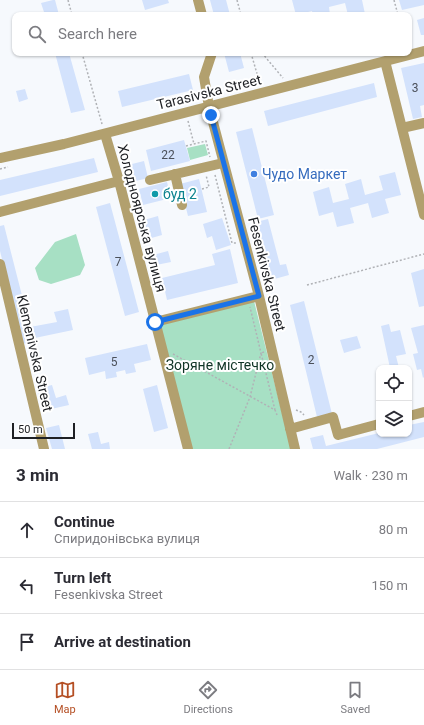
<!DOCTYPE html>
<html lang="en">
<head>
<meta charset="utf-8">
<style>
  body { margin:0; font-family:Roboto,sans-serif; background:#f2f2f3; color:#2b2b33 }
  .controls { position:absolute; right:12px; bottom:12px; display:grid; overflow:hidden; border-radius:8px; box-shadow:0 1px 3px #0004 }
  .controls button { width:36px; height:36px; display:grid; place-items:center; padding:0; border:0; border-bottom:1px solid #e1e1e2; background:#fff; color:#2b2b33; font:20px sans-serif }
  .scale { position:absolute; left:12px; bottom:10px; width:63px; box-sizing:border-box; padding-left:4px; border:2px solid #1e2024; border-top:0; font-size:11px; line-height:14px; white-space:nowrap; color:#1e2024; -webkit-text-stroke:3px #fff; paint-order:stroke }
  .stop { position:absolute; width:12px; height:12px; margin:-9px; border:3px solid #1a73e8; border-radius:50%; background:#fff }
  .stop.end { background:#1a73e8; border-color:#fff; box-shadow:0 1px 4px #0008 }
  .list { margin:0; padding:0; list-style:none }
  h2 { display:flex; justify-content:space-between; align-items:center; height:52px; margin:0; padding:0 16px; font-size:17px }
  h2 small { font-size:13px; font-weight:400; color:#7c7c81 }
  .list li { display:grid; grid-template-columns:26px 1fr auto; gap:12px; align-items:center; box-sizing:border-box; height:56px; padding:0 16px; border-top:1px solid #e1e1e2 }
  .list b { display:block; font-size:15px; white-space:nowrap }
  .list p { margin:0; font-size:13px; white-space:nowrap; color:#7c7c81 }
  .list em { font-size:13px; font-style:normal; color:#7c7c81 }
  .icon { flex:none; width:22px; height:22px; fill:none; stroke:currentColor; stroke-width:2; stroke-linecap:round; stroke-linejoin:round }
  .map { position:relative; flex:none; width:424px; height:449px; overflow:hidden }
  .search { position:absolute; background:#fff; box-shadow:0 1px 3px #0004; left:12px; right:12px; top:12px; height:44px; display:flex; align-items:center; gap:10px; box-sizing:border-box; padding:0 14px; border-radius:8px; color:#7c7c81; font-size:15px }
  .sheet { height:220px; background:#fff }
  nav { display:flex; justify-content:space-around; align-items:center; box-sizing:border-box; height:56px; border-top:1px solid #e1e1e2; background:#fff; font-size:11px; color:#7c7c81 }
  nav a { display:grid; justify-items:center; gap:2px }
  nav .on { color:#b54f24 }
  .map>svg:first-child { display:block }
  .green { fill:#a7e0c4 }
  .building { fill:#d3e2fc }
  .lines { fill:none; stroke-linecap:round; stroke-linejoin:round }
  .path { stroke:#b0b2b6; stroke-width:1.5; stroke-dasharray:2 2; stroke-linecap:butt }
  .minor { stroke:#b2a06e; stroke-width:10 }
  .route { stroke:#1a73e8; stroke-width:5 }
  .shop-dot { fill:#3f7fe0; stroke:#fff; stroke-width:1.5 }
  .culture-dot { fill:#0f9aa8; stroke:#fff; stroke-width:1.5 }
  .labels { text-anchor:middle; stroke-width:4; stroke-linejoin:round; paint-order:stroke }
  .number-label { font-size:12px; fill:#4b505a }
  .street-label { font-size:14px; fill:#1e2024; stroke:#fff }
  .shop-label { font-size:14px; fill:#366cbe; stroke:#fff; text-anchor:start }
  .culture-label { font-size:14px; fill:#0d838f; stroke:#fff; text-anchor:start }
  .park-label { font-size:14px; fill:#103526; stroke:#fff }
</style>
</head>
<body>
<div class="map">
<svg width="424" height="449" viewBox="0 0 424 449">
  <rect width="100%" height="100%" fill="#f6f9fd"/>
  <path class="green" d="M205,144L208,155L190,160L187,148Z
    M76,234L85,265L80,275L51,284L39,280L35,268L55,242Z
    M254,301L291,449H192L160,324Z"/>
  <path class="building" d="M53,0H55L59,15H45L41,3Z
    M142,0H168L169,3L145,10Z
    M210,0H226L230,15H214Z
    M292,0H362L365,14L348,15L345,3L329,7L330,15H313L312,11L296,15Z
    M399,0H424V5L402,10Z
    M386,12L387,15H376V14Z
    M424,18V35H421L417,20Z
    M55,53H69L85,110L71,113Z
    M224,53H240L244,68L229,72Z
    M424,63V105L420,106L422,117L413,119L401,68Z
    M189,74L193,90L122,107L118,91Z
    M374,83L377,97L268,126L264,111Z
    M25,89L28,99L19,102L16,91Z
    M252,128L274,215L258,219L236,132Z
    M184,140L190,161L151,171L146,150Z
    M94,158L98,172L0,196V180Z
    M144,161L148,178L132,182L128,165Z
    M395,172L401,195L385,199L389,213L372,218L368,203L350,208L354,223L337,227L333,212L319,216L313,192L329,187L333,203L349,199L345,184L361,179L365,195L383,190L379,176Z
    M199,179L207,212L188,216L180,184Z
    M167,182L171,198L143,205L139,189Z
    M110,203L139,312L125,316L96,207Z
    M158,216L162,235L148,239L144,220Z
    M222,218L231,245L216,250L212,236L207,238L203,224Z
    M268,219L280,265L286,264L289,275L267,281L252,223Z
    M4,225L30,327L57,322L54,312L68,309L73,330L30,339V342L23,344L0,251V226Z
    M230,249L238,283L167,300L162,278L215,265L212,254Z
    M168,251L171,262L156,265L153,255Z
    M424,269V306L419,307L411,273Z
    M304,301L332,414L317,417L290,305Z
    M389,324L391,332L400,330L406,354L396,356L399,368H390L381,326Z
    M424,325V377L423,378L421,369L417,370L413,354L418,353L411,328Z
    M357,336L361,348L344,353L340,340Z
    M147,344L151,360L134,364L136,372L126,374L125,370L116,372L117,377L106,379L105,371L89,375L85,358Z
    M44,385V387L52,385L56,398L66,395L69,405L42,411L37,387Z
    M157,385L168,428L154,432L143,389Z
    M424,422V437L377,449H313L310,438L323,435L326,446L379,433V434H409V425Z
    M59,425L65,449H52L46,428Z
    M98,432L101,444L109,442L110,449H92L88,434Z"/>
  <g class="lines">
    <path class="path" d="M68,0L72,15
      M237,0L241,15
      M394,0L398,15
      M82,53L102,124
      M251,53L260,84
      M262,53L283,78
      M188,121L194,144
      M186,146L206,141L210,157
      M0,169L8,167
      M215,175L232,243H236
      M202,189L209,187L206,175
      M307,285L424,254
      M264,352L261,353L275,410H277
      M173,354L275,410L277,415
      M296,410L301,412L304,415
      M229,449L250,397L261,353L250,307"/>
    <path class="minor" d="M198,0L202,15
      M212,53L204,77L209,107L259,296L295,449
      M385,61L424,215
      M402,128L424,123
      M105,134L119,181L188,449
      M0,158L64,144L424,51
      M175,174L182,205
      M150,180L223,163
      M0,212L119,181
      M0,264L44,449
      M155,322L259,296
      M409,416L424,412
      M290,429L333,417L338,435L379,424"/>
  </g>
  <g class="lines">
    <path class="route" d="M155,322L259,296L211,115"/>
  </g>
  <circle class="shop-dot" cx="254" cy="174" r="4"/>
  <circle class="culture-dot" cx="155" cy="194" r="4"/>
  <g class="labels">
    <g class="number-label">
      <text x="415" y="92">3</text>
      <text x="168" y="159">22</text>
      <text x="118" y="266">7</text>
      <text x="311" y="364">2</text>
      <text x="114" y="366">5</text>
    </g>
    <g class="street-label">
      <text transform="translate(209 92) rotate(-14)" y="5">Tarasivska Street</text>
      <text transform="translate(142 218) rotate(75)" y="5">Холодноярська вулиця</text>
      <text transform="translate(267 274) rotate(76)" y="5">Fesenkivska Street</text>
      <text transform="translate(35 353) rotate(77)" y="5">Klemenivska Street</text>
    </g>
    <g class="shop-label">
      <text x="262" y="179">Чудо Маркет</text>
    </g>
    <g class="culture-label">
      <text x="163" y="199">буд 2</text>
    </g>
    <g class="park-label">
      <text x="220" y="370">Зоряне містечко</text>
    </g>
  </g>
</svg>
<div class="controls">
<button><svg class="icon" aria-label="locate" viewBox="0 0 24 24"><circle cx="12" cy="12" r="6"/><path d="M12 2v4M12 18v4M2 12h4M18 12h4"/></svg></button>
<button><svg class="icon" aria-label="layers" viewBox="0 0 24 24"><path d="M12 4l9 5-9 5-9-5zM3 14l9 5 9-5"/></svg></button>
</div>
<div class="scale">50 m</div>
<div class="stop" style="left:155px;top:322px"></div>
<div class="stop end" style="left:211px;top:115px"></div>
<div class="search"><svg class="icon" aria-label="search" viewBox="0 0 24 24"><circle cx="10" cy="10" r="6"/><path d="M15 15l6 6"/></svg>Search here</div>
</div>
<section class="sheet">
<h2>3 min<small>Walk · 230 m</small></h2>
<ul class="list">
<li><svg class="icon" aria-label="ahead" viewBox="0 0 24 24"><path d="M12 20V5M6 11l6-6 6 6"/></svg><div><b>Continue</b><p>Спиридонівська вулиця</p></div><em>80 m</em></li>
<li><svg class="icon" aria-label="left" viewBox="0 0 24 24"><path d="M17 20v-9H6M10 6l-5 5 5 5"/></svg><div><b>Turn left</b><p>Fesenkivska Street</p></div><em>150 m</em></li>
<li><svg class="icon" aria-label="arrive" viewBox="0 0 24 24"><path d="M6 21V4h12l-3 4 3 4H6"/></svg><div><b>Arrive at destination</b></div></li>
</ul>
</section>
<nav>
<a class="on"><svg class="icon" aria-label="map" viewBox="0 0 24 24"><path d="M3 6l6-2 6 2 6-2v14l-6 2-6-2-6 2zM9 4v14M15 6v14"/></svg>Map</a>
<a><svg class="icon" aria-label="directions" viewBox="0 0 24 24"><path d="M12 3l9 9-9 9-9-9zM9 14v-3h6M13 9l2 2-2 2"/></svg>Directions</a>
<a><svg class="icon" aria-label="saved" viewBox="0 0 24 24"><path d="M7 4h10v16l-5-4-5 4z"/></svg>Saved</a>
</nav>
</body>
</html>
